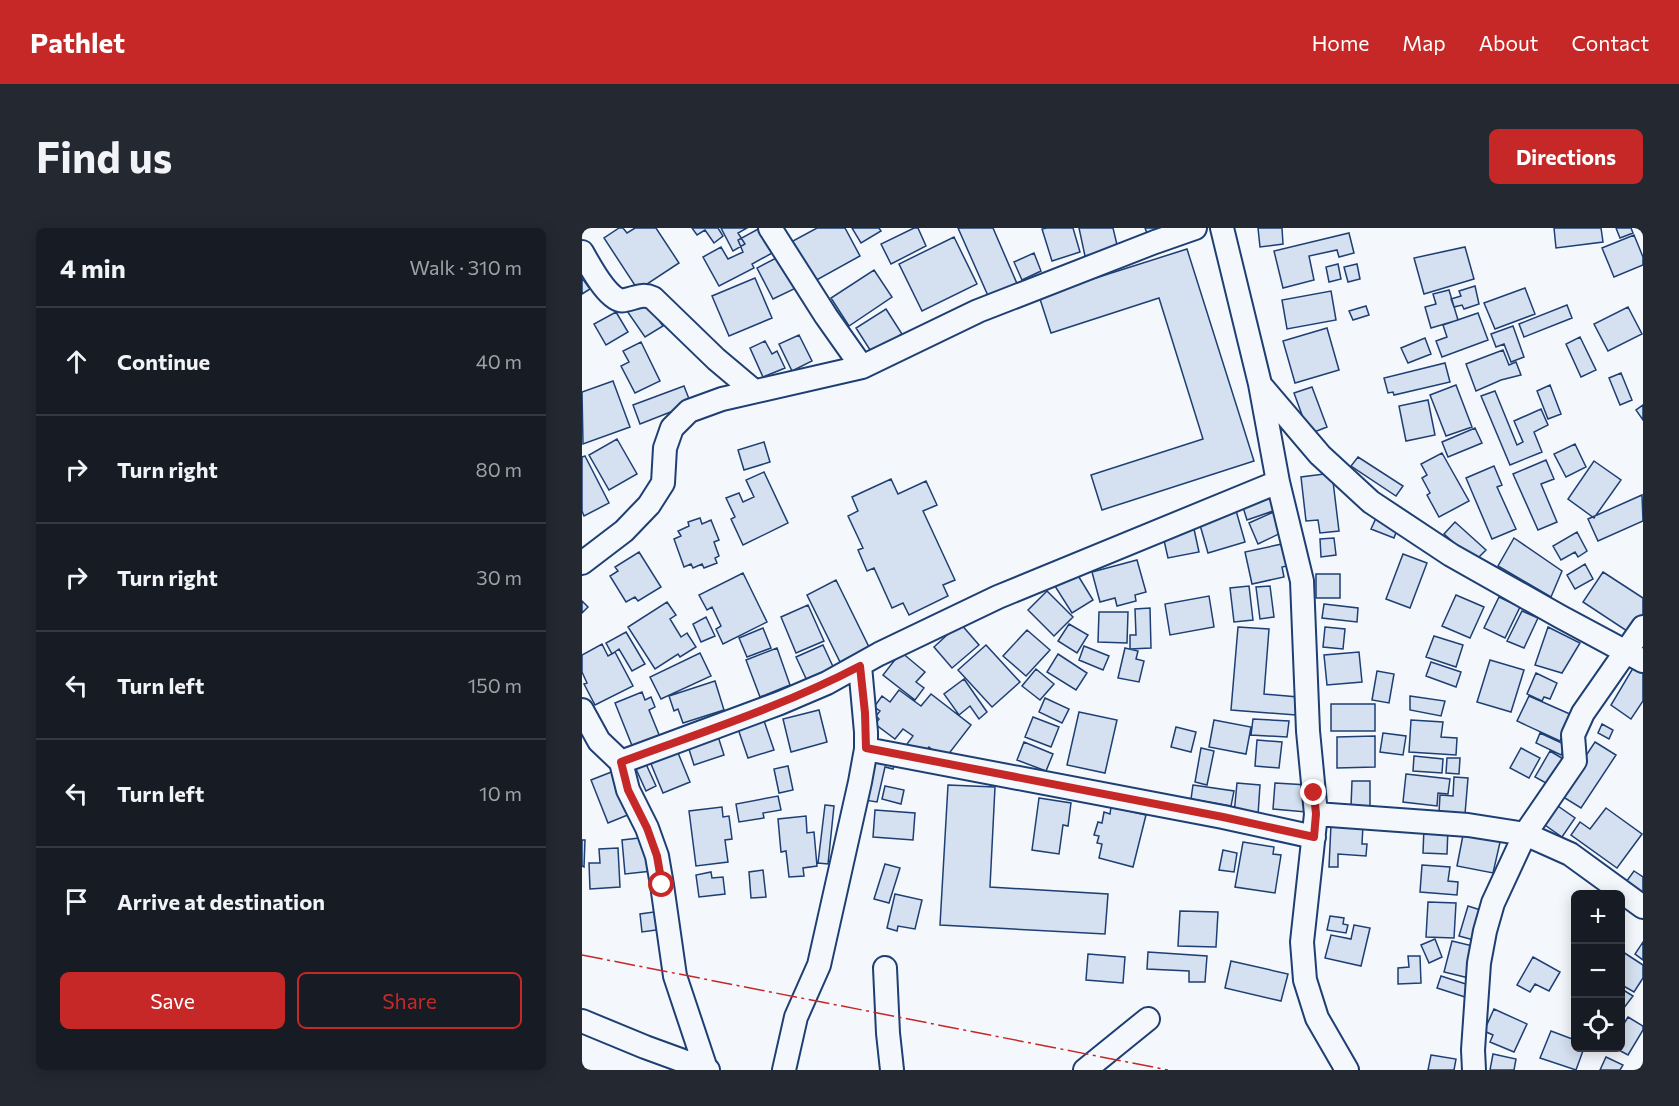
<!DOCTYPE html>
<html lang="en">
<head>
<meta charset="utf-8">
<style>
  body { margin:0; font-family:Commissioner,sans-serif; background:#242831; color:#f1f3f6 }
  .controls { position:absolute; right:18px; bottom:18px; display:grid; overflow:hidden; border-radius:9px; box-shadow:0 3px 15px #0003 }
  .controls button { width:54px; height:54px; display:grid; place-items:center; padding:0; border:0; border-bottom:2px solid #363941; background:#171b24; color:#f1f3f6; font:30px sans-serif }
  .stop { position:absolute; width:18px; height:18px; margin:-14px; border:4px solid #c62828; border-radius:50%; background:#fff }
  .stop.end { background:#c62828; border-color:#fff; box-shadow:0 2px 6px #0008 }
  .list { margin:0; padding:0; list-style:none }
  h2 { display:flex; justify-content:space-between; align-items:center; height:78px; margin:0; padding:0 24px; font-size:26px }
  h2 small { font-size:20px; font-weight:400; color:#9ea1a6 }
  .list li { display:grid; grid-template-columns:39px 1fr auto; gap:18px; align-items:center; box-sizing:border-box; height:108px; padding:0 24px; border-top:2px solid #363941 }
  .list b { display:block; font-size:22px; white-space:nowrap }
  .list em { font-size:20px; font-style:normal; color:#9ea1a6 }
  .actions { display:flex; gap:12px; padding:18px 24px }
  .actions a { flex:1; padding:14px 0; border:2px solid #c62828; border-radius:9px; text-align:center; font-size:21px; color:#c62828 }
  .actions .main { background:#c62828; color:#fff }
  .icon { flex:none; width:33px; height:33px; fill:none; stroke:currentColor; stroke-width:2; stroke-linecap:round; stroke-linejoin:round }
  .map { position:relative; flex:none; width:1061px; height:842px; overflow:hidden; border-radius:9px }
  header { display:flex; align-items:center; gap:36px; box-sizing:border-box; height:84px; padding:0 30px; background:#c62828; color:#fff }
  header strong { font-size:28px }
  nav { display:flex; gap:33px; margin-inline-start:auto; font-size:21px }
  .intro { display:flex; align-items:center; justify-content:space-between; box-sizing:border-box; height:144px; padding:0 36px }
  h1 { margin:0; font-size:42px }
  .button { padding:15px 27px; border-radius:9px; background:#c62828; color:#fff; font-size:21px; font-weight:700 }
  main { display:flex; gap:36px; padding:0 36px }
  aside { flex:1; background:#171b24; border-radius:9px; box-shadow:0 3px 15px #0003 }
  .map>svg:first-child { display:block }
  .building { fill:#d5e0f0; stroke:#1d3f73; stroke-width:1.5 }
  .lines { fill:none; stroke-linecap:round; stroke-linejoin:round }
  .minor-casing { stroke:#1d3f73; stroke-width:26 }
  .minor { stroke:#f4f7fb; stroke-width:22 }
  .power { stroke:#c62828; stroke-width:1.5; stroke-dasharray:21 4.5 3 4.5; stroke-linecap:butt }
  .route { stroke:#c62828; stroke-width:8 }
</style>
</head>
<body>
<header>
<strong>Pathlet</strong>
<nav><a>Home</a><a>Map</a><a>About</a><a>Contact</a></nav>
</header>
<div class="intro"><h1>Find us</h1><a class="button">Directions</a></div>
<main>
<aside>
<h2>4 min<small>Walk · 310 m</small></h2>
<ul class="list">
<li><svg class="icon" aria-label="ahead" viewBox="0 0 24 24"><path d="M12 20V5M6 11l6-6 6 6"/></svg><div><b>Continue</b></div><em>40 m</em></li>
<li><svg class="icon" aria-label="right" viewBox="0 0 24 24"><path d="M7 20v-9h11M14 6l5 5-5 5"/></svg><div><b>Turn right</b></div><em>80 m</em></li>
<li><svg class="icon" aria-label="right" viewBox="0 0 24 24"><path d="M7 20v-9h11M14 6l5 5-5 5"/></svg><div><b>Turn right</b></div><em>30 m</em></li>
<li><svg class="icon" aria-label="left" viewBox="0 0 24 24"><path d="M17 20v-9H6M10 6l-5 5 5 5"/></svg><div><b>Turn left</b></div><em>150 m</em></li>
<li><svg class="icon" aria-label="left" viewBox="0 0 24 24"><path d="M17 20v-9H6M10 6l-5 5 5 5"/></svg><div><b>Turn left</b></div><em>10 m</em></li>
<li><svg class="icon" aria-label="arrive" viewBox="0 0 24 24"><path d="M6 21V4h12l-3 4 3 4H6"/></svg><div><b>Arrive at destination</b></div></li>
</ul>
<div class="actions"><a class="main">Save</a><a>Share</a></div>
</aside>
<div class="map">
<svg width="1061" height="842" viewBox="0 0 1061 842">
  <rect width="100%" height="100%" fill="#f4f7fb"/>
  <path class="building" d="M37,0H41L45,5L53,0H74L97,35L56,62L22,10Z
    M110,0H136L141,8L132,15L123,2L115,7Z
    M139,0H165L156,5L163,16L151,23Z
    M178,0L192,24L170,36L172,40L137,58L121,29L139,19L146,31L161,24L156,12Z
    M235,0H263L278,28L231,54L209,14Z
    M270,0H297L299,3L279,15Z
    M332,0H336L344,18L309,36L299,16Z
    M376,0H411L436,58L407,70Z
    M465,0H491L498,24L470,33L460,1Z
    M497,0H531L536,21L503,28Z
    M563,0H589L566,8Z
    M676,0H700L701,16L678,19Z
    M972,0H1019L1021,14L974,20Z
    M1034,0H1049L1051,5L1038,10Z
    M767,5L772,25L757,29L755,22L727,28L732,52L701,60L692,23Z
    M1052,7L1061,29V37L1032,49L1020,20Z
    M372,9L395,56L340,83L317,36Z
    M883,19L892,51L842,66L832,30Z
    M605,21L672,233L520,282L509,247L621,211L577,70L469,105L457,68Z
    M452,25L459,43L440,52L432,34Z
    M198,28L214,60L191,71L175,40Z
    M756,36L759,51L747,54L744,39Z
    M775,36L778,51L766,54L762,39Z
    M292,42L310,69L267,98L249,70Z
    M0,50L8,61L0,66Z
    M173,50L190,90L147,108L130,68Z
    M893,58L897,76L882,81L880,77L872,79L869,71L879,68L877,63Z
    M943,60L953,86L913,101L902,75Z
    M867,62L876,92L849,100L843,79L854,76L851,66Z
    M749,63L754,92L705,101L700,72Z
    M62,71L81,98L63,109L45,83Z
    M985,77L990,90L942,109L937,96Z
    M784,78L787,87L771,92L767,83Z
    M1046,79L1060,106L1026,123L1012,96Z
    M304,81L320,106L290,125L274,100Z
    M34,84L46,104L24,117L12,96Z
    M896,85L906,112L860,129L854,113L865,109L861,97Z
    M931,98L942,129L929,134L922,116L914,119L909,106Z
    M745,100L757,142L713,155L701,113Z
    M217,107L230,133L210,143L197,116Z
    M998,109L1014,142L999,149L984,116Z
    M843,110L849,126L826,135L819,120Z
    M183,113L190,126L195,123L203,140L181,149L168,120Z
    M59,114L78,153L53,165L39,138L47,134L41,123Z
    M921,122L927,137L934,134L939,147L919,152L894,163L884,136Z
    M863,135L868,154L812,167L811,164L806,165L802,150Z
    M1039,145L1050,172L1038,177L1027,150Z
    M31,153L48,199L1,216L0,164Z
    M874,157L890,199L864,208L848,167Z
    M968,157L979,186L966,191L955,163Z
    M102,158L109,176L58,196L51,177Z
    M730,159L745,199L727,206L712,165Z
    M913,163L935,217L941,214L932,193L959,181L966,197L952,204L960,224L928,237L899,168Z
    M846,172L853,207L824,213L817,178Z
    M1061,177V192L1054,182Z
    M893,200L900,215L866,229L860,214Z
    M35,211L55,246L27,262L7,227Z
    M182,214L188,234L162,242L156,222Z
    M993,216L1004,239L984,249L972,226Z
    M860,225L887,273L857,289L845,267L848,265L840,250L845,247L839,236Z
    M3,228L27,275L2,288L0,283V229Z
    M776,229L821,258L814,268L769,238Z
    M964,232L972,251L959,256L975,294L956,302L931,246Z
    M1012,233L1039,252L1012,290L986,271Z
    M912,238L920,257L915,259L934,301L910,311L884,250Z
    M182,244L206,295L161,317L149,291L153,289L144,270L157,265L161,274L172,269L164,252Z
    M750,245L757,303L738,305L736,292L724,293L719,249Z
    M309,251L316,266L344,253L355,277L341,283L373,352L361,357L366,368L327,387L321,375L310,380L292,340L285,343L276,322L281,320L266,288L276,283L270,269Z
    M692,265L697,281L665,292L660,276Z
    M1060,267L1061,293L1016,313L1006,291Z
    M653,279L663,314L626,325L616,290Z
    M694,283L703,303L676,316L667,295Z
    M795,288L817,296L812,310L789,301Z
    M118,290L120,296L129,292L137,312L132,314L137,328L133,330L135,335L122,340L120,336L111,340L109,336L102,339L92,311L99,308L96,303L107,298L106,294Z
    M873,294L904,322L893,333L862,306Z
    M612,301L617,324L586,330L581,308Z
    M995,304L1005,323L996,329L993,324L979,332L971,318Z
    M752,310L754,327L739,329L738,311Z
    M932,310L980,343L969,369L916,338Z
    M700,316L705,338L700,339L702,349L670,356L663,324Z
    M57,324L79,359L56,373L53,369L44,374L28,348L36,343L33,339Z
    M821,326L845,335L828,380L804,371Z
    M555,332L564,364L553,367L554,373L535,378L533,370L518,374L510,344Z
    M1003,336L1011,351L993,361L985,347Z
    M492,341L511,372L490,385L471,355Z
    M1021,344L1061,370V393L1051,407L1001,374Z
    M161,345L185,394L141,416L134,401L139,398L130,379L125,382L117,367Z
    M734,346H758V370H734Z
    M254,352L287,419L258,434L225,367Z
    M667,358L671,392L652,394L648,360Z
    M688,358L692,389L678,391L674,359Z
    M465,363L491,389L472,408L446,382Z
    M874,367L902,379L888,410L860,398Z
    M627,368L632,399L588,407L583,376Z
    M917,369L938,379L923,410L902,400Z
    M0,373L6,379L0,385Z
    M85,374L94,387L88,391L99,409L105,405L114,419L98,429L96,426L73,441L46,399Z
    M742,376L776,380L775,394L740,390Z
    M226,377L242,413L214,425L199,389Z
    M568,380L569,420L548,421V407H554L553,381Z
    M940,383L956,390L942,420L925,413Z
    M517,384H546L545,415L516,414Z
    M124,389L133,408L119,414L111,396Z
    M378,395L397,417L370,440L352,419Z
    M487,396L506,407L495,425L476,413Z
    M656,399L687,401L682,466L716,469L714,487L649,482Z
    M743,399L763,401L761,421L741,419Z
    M966,399L998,415L980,445L953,437Z
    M181,400L189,420L165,429L157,410Z
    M445,402L468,422L444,448L421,428Z
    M44,404L63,436L50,443L37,421L30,426L24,415Z
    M852,408L881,417L874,439L844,429Z
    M20,416L26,428L33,424L51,458L13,477L2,456L5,455L0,444V427Z
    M241,417L254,445L227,457L214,429Z
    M404,417L438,454L410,479L376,442Z
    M502,418L527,428L521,442L497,432Z
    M195,420L208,457L178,469L164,432Z
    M543,420L556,423L554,431L562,433L557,454L536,450Z
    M319,424L343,444L334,454L342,460L333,472L301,447Z
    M777,424L780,454L745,457L742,427Z
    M118,425L129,448L79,471L68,449Z
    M476,426L505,445L494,462L465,444Z
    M908,432L942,442L929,484L895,474Z
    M849,434L879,444L874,459L844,448Z
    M1054,435L1061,440V473L1049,491L1029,477Z
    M454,441L472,456L458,472L440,458Z
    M795,443L812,446L807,475L790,472Z
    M954,445L975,455L968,471L962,469L960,473L945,466Z
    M382,451L405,484L397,491L388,478L377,487L362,466Z
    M133,453L142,482L101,495L96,481L92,483L87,468Z
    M317,462L339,478L349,466L389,497L362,532L347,519L340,527L325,516L331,508L321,501L313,511L293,496L297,491L294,488L298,483L292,479L300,468L308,474Z
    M60,464L63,472L69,469L73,479L67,482L78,509L51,520L33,475Z
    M828,468L863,473L859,488L828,482Z
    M947,468L990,487L978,513L935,493Z
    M463,470L487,481L480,495L457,484Z
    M749,476H793V503H749Z
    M237,482L245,514L209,524L201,491Z
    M497,484L535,492L523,545L485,537Z
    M180,487L192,522L166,530L154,495Z
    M451,489L477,499L469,519L443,509Z
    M671,491L707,493L705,509L669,507Z
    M632,492L669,499L664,526L627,519Z
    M829,492L861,494L859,509L875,510L874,527L827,524Z
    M1020,496L1031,502L1027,511L1016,505Z
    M594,499L614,504L609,524L589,519Z
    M134,502L142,527L112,537L104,512Z
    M801,505L824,508L821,527L798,524Z
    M958,505L984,517L979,527L954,515Z
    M793,508V539L755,540V509Z
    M675,512L700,514L697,540L673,538Z
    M442,514L471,526L464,543L435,532Z
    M1013,514L1034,527L999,580L978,567Z
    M94,520L108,554L81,565L67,531Z
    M619,520L632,523L625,557L613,554Z
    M939,520L958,530L947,550L928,540Z
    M968,523L988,535L973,560L953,549Z
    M293,526L314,530L311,541L303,539L295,574L282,572Z
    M832,528L861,531L860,545L831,543Z
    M865,530H878L877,546L864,545Z
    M64,536L74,558L64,563L54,541Z
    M206,538L211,562L197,565L192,541Z
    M37,541L53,584L26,595L9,552Z
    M824,546L868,551L866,566L856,565L855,578L821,574Z
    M872,549L886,550L883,586L857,584L858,567L871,568Z
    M770,553H788V579H769Z
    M655,555L678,557L676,587L652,586Z
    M693,555L726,557L724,584L691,581Z
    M366,557L413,559L408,659L526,666L523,706L358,697Z
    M611,557L652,563L649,578L609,571Z
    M303,558L322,562L319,576L300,571Z
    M196,568L199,582L181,585L182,590L157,594L154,576Z
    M457,570L489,575L486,598L481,597L477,626L450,622Z
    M973,576L993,590L980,609L960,595Z
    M243,577L252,578L246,636L236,635Z
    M140,579L141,589L147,588L150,611L143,612L146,634L114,638L107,583Z
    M529,579L564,587L551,639L517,630L520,616L515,615L517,608L512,607L516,594L520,595L522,584L528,586Z
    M1024,580L1060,606L1035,640L989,607L998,594L1008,601Z
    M293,582L333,585L331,612L291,609Z
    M224,588L225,605L232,604L235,638L221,640L222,648L207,649L204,623L199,624L196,591Z
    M749,596L781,597L780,616H785L784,628L756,626V639H747Z
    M842,599L866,600L865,626L841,625Z
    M882,602L919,610L911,645L875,638Z
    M66,609L70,643L43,646L40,612Z
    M0,612H3L2,639L0,638Z
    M661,614L692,619L691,626L699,627L693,665L653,659Z
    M36,620L38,659L8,661L7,635H18L17,621Z
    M641,622L655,625L652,644L637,642Z
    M303,636L318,640L307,675L292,671Z
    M840,637L868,639L866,653L876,654L875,667L838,664Z
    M181,642L184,669L169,670L167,644Z
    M1052,643L1061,649V665L1044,654Z
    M129,644L130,650L141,649L143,666L117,669L114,647Z
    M313,666L340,672L333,701L316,698L315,703L305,700Z
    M846,674L874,675L872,710L844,709Z
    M886,678L908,685L899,714L877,708Z
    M79,683L81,701L60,704L58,686Z
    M598,683L636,684L634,719L596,718Z
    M748,688L762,690L761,696L766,697L764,705L745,702Z
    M772,697L788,700L779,738L743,730L749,707L769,711Z
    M853,711L860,729L847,735L839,717Z
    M870,713L895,719L887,750L862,744Z
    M1061,714V732L1053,726Z
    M566,724L625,728L623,754H607V743L565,741Z
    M1041,724L1061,737V750L1052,764L1038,756V728Z
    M506,726L543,729L541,755L504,752Z
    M826,728H838L839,755L816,756V740L827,739Z
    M951,729L978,744L967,763L953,756L948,764L935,757Z
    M649,733L706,746L699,773L643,760Z
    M859,748L887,757L883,769L855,760Z
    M1038,760L1051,768L1038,785Z
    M912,781L945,796L932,824L908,814L911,807L902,803Z
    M1046,789L1061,798V802L1046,827L1033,820H1038V802Z
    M969,803L993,812V820H1002L994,842L958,830Z
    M911,826L934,831L932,842H908Z
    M849,827L874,831L872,842H846Z
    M1024,829L1041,837L1038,842H1018Z"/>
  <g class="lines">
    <defs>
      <path id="minor" d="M188,0L244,88L280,139
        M640,0L678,156L696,254L720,353L726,503L734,586L720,714L723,752L735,790L765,842
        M0,24C7,36 28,77 43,72C54,70 60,65 71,70L134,131L172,163
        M680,159L738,227L789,274L869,327L979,389L1061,433
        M0,335L42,303L67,277L81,255L83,220L90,200L107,183L140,171L280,139L396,83L573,14L613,0
        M0,482L17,513L39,534L46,562L65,600L75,628L80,657L93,748L124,841
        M284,521L641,589L732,609
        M39,534L198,475L245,455L297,426L416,369L696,254
        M734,586L886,597L943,606L988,626L1061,679
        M303,740L306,805L310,842
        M0,793L63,819L126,842
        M202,842L214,789L237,737L278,554L284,521V504L278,438
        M503,842L566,791
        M892,842L891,822L897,735L903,703L911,675L943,606L993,533L991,507L1001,485L1061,399"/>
    </defs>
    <use href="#minor" class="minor-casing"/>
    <use href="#minor" class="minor"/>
    <path class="power" d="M0,727L586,842"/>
  </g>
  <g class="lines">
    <path class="route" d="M80,657L75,628L65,600L46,562L39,534C120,504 202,478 278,438L283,485L284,520L641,589L732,609L734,586L732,565"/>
  </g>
</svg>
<div class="controls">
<button>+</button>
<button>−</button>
<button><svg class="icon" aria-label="locate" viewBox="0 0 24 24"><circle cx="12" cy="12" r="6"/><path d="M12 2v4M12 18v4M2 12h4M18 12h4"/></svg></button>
</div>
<div class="stop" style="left:80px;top:657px"></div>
<div class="stop end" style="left:732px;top:565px"></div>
</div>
</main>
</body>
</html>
